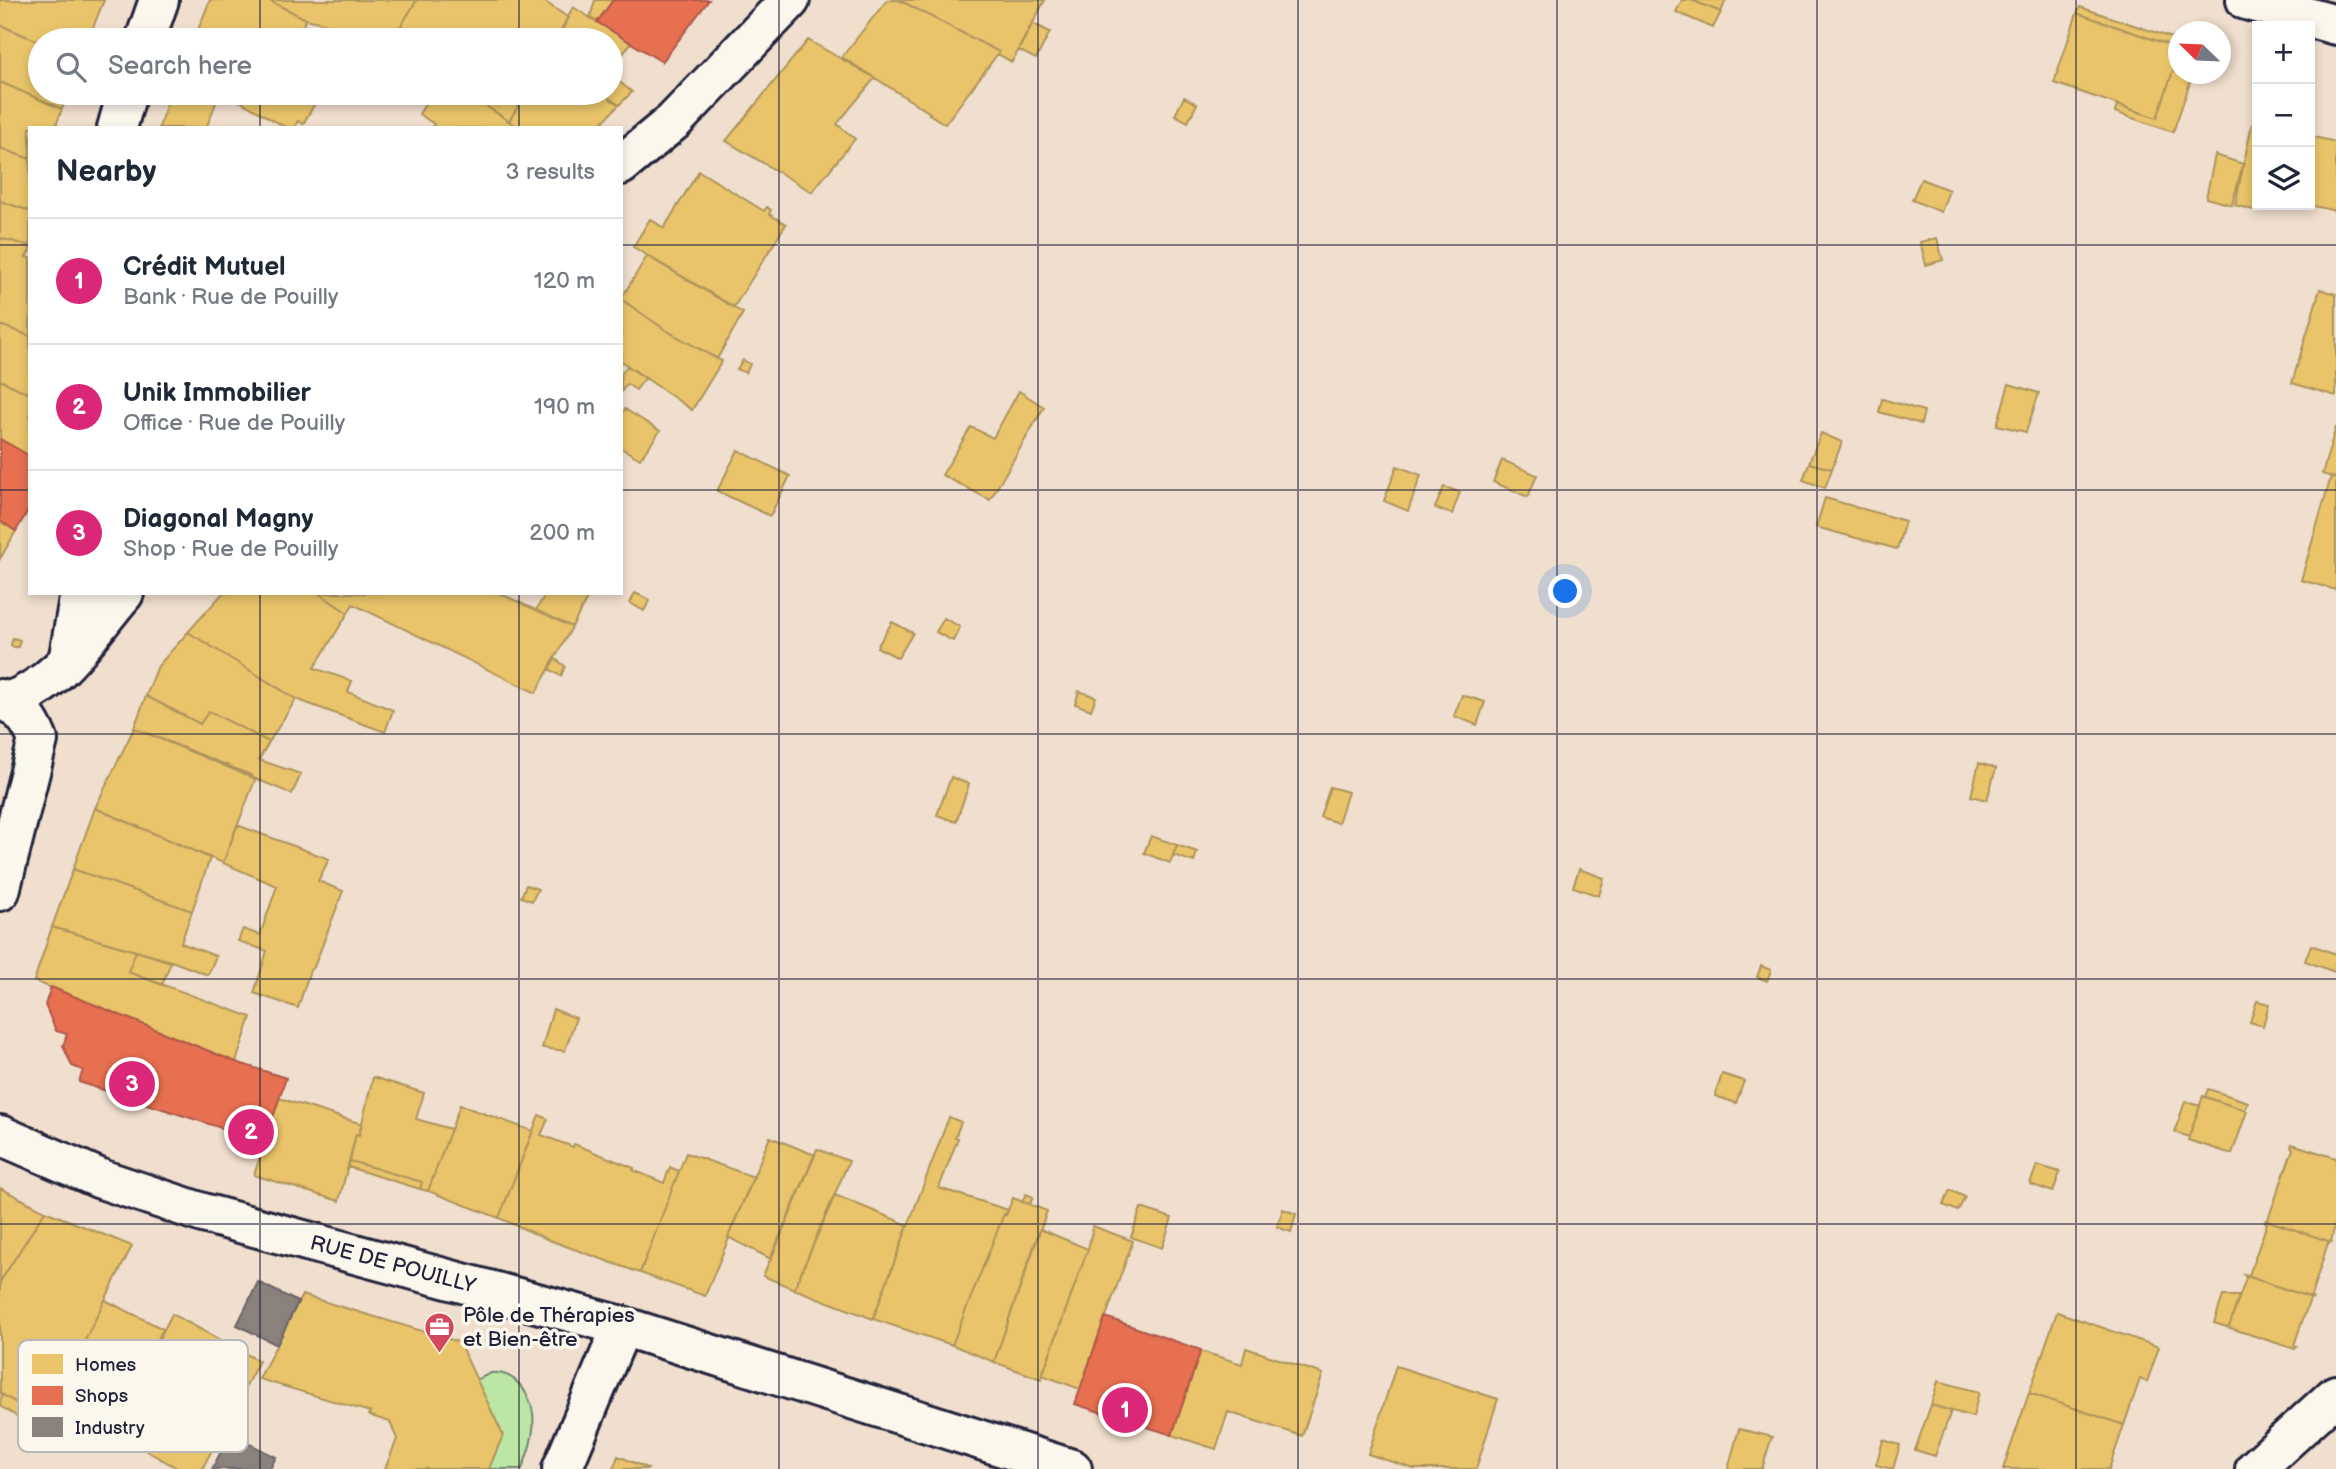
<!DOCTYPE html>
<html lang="en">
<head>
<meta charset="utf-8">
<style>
  body { margin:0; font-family:"Balsamiq Sans",sans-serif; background:#f2f2f3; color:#1f2937 }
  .controls { position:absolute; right:21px; top:21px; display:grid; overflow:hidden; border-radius:0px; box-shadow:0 4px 10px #0003 }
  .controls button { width:63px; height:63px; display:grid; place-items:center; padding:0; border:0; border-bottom:2px solid #e0e1e3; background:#fff; color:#1f2937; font:35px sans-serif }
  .compass { position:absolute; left:2168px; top:21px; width:63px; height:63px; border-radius:50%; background:#fff; box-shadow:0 4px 10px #0003; rotate:293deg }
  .you { position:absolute; left:1566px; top:592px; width:24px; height:24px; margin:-18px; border:5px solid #fff; border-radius:50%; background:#1a73e8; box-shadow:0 0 0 10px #1a73e833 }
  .badge { display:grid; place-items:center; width:46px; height:46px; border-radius:50%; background:#db2777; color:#fff; font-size:23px; font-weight:700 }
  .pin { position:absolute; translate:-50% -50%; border:4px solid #fff; box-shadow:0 2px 7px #0006 }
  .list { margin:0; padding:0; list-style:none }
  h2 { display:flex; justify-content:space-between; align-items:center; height:91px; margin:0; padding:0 28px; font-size:30px }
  h2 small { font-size:23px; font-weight:400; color:#747a83 }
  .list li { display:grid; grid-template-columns:46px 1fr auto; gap:21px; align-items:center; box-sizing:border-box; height:126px; padding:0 28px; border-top:2px solid #e0e1e3 }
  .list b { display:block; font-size:26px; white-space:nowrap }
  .list p { margin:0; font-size:23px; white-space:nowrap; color:#747a83 }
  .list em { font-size:23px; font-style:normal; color:#747a83 }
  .icon { flex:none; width:38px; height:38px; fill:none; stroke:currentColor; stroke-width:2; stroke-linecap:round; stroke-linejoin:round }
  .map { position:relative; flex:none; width:2336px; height:1469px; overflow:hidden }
  .search { position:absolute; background:#fff; box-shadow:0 4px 10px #0003; left:28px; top:28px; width:595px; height:77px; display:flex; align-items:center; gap:18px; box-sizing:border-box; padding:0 24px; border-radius:38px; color:#747a83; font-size:26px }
  .panel { position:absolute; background:#fff; box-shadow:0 4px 10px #0003; left:28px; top:126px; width:595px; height:469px; border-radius:0px }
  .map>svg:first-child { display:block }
  .green { fill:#bbe6a3; stroke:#6e846f; stroke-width:2 }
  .homes { fill:#e9c46a; stroke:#ad935c; stroke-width:2 }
  .shops { fill:#e76f51; stroke:#ac584a; stroke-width:2 }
  .industry { fill:#8a817c; stroke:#6b6468; stroke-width:2 }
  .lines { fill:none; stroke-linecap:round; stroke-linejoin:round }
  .street-casing { stroke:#22223b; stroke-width:44 }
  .secondary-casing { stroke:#22223b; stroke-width:44 }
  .street { stroke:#fbf7ec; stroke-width:38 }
  .secondary { stroke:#fbf7ec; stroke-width:38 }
  .grid { fill:none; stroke:#22223b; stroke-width:2; stroke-opacity:0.55 }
  .labels { text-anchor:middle; stroke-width:7; stroke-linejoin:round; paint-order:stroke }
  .street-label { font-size:21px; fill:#22223b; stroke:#fbf7ec }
  .poi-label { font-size:21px; fill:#22223b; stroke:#fbf7ec; text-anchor:start }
  .key { fill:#fbf7ec; stroke:#bab7b7; stroke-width:2 }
  .key-label { font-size:19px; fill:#22223b }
</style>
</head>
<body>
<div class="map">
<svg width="2336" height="1469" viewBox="0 0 2336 1469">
  <rect width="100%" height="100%" fill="#f0dfce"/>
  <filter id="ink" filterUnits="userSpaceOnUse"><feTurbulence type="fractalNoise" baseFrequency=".0143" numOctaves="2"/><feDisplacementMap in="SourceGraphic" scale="14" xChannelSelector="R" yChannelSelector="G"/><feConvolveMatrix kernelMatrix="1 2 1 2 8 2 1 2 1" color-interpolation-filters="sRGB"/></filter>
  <g filter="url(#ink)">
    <path class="green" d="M491,1373C503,1372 512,1376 520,1385C542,1410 533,1442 522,1469H489L476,1380Z"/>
    <path class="homes" d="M0,0H104L88,40L40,42L0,25Z
      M210,0H268L306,19L296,40H194Z
      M268,0H417L392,40L306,19Z
      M417,0H542L569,18L556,40H392Z
      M595,0H613L597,22L590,18Z
      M887,0H899L999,52L945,124L929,114L930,113L842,57Z
      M899,0H1045L1012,62L998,54L999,52Z
      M1682,0H1691L1721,12L1713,28L1676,12Z
      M1691,0H1726L1721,12Z
      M573,7L631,43L611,70V40H556Z
      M2080,7L2178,40V48L2077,13Z
      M2077,13L2178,48V56L2157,118L2054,83Z
      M1032,23L1050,32L1036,59L1018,50Z
      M0,25L40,42V93H68L62,109L0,82Z
      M808,40L875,78L837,124L855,139L812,192L726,141Z
      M2178,56V74H2193L2173,132L2115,112L2117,105L2157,118Z
      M611,75L632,92L619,105L602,93H611Z
      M0,82L62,109L55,128H30V159L0,148Z
      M170,93H220L206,128H159Z
      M238,93H293L314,105L303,124L298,121L294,128H287L236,99Z
      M293,93H311L307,101Z
      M432,93H467L519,128H431L434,124L419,114Z
      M467,93H526L509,121Z
      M526,93H602L619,105L597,128H519L509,121Z
      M1184,97L1197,104L1188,122L1175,115Z
      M2252,124L2257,125V211L2235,205Z
      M2310,136L2336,142V211L2309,205Z
      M0,148L30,159V211L0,201Z
      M2215,155L2243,164L2232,205L2206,198Z
      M699,171L764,211L767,207L771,210L769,214L786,224L734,307L633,247L650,219L664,228Z
      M1921,179L1949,190L1941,212L1912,200Z
      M0,201L30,211V246L0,238Z
      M0,238L30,246V251L26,257L30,258V336L0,325Z
      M1937,238L1943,260L1926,265L1920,242Z
      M647,256L743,313L717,359L667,331L621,299Z
      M2320,289L2336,294V396L2292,383Z
      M621,299L667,331L722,361L692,410L621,361Z
      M0,325L30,336V394L0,380Z
      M743,360L750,364L746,373L737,369Z
      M627,366L645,378L636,390L627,384L621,392V374Z
      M0,380L30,394V456L0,439Z
      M2009,384L2039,393L2026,432L1997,425Z
      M1019,391L1044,407L990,500L942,475L971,427L993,438Z
      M1882,399L1924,411L1921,424L1879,412Z
      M625,409L660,431L640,459L621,448V414Z
      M2336,427V478L2322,474Z
      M1821,433L1842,442L1832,469L1809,463Z
      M738,450L790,476L770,516L717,491Z
      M1502,460L1537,475L1528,497L1493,482Z
      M1809,463L1832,469L1825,488L1803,480Z
      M1397,466L1421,475L1408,511L1384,501Z
      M2331,477L2336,478V590L2301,580Z
      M1444,487L1460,492L1452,514L1435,508Z
      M1825,498L1905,521L1897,549L1816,527Z
      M0,521L16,531L0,559Z
      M223,593H318L348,613L314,668L352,681L348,692L393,710L385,732L296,699L188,632Z
      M318,593H499L572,627L536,693L353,604L348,613Z
      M546,593H590L572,627L536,610Z
      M635,593L650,600L644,611L630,603Z
      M944,618L960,627L953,641L936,632Z
      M892,622L913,633L898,658L877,647Z
      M188,632L296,699L269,742L209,711L200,724L146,696L158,666Z
      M13,638L20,640L18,647H14L11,645Z
      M554,658L565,666L561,676L549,669Z
      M1079,691L1096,697L1091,710L1075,704Z
      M1462,695L1485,702L1477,725L1454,716Z
      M146,696L200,724L209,711L269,742L259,760L301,774L292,794L134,728Z
      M134,728L251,775L255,780L223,863L95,808Z
      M1979,763L1996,768L1987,800L1971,796Z
      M951,777L969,784L956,822L937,815Z
      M1330,787L1348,792L1338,823L1320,817Z
      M95,808L210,858L192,911L73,869Z
      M237,825L329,859L318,881L343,891L314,967L310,970L298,1008L254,993L267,951L238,941L243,929L260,935L277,886L223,863Z
      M1151,836L1177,845L1170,863L1144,853Z
      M1177,845L1197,852L1194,862L1173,855Z
      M73,869L192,911L181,943L216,956L208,975L174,962L52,927Z
      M1579,869L1604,878L1599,896L1573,887Z
      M526,885L538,889L532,901L521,897Z
      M52,927L136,951L128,972L251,1017L236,1062L34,981Z
      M2311,945L2336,954L2335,972L2305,961Z
      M136,951L171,962L162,985L128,972Z
      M1761,966L1771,970L1767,981L1757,977Z
      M2257,1001L2269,1004L2263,1026L2250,1022Z
      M553,1009L576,1018L565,1051L542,1048Z
      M1722,1074L1744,1081L1736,1103L1715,1096Z
      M373,1077L424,1093L416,1119L451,1129L428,1191L420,1189L422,1182L350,1161L356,1134L359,1135Z
      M2208,1089L2248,1102L2245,1110L2205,1097Z
      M2203,1096L2247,1111L2232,1154L2188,1140Z
      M279,1098L362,1124L359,1135L356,1134L339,1201L254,1175Z
      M2185,1101L2200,1106L2189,1137L2175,1132Z
      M460,1105L533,1131L499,1218L428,1191Z
      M539,1115L548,1119L541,1135L573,1147L574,1144L634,1168L633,1170L664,1183L670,1167L679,1171L640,1273L549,1240L499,1218Z
      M949,1117L961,1122L955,1138H958L939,1188L1008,1210L1006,1215L1004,1214L952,1345L873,1319Z
      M770,1137L815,1155L771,1259L728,1237Z
      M2292,1144L2336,1158V1220L2331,1242L2266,1220L2268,1219L2293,1149L2291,1147Z
      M817,1149L849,1161L794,1289L763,1276Z
      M686,1153L754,1177L728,1237L729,1238L705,1296L640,1273Z
      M350,1161L422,1182L420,1189L348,1167Z
      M2037,1165L2060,1172L2053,1192L2030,1184Z
      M0,1188L45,1211L0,1282Z
      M1950,1190L1965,1197L1958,1211L1943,1205Z
      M1026,1194L1033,1197L1030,1204L1022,1202Z
      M835,1195L908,1225L873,1319L794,1289Z
      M1013,1198L1047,1211L994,1362L952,1345L1004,1214L1006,1215Z
      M1141,1208L1172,1218L1162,1248L1131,1237Z
      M1283,1209L1296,1214L1291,1232L1277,1227Z
      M45,1211L132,1246L62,1386L42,1419L0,1393V1282Z
      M2266,1220L2331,1242L2328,1243L2311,1296L2312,1298L2246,1276L2249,1275L2267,1223L2265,1222Z
      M1093,1226L1133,1241L1080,1389L1042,1375L1088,1249Z
      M1040,1229L1088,1249L1041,1379L994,1362Z
      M2244,1275L2312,1298L2310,1299L2294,1345L2297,1346L2295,1349L2227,1327L2230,1324L2246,1278Z
      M302,1295L459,1342L503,1435L489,1469H385L397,1439L390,1422L368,1415L370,1412L259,1379Z
      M2223,1296H2239L2230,1324L2227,1327L2214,1323Z
      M105,1300L163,1329L111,1431L54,1402Z
      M2057,1312L2159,1347L2147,1382L2140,1379L2124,1425L2029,1393Z
      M172,1314L259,1361L202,1469H179L111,1431Z
      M1246,1348L1323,1374L1302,1436L1228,1412L1216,1449L1172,1435L1200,1351L1242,1364Z
      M1396,1366L1498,1399L1476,1469H1414L1368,1454Z
      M1938,1381L1979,1392L1973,1417L1931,1405Z
      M2029,1393L2124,1425L2109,1469H2003Z
      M2,1394L42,1419L37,1429L0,1406Z
      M1931,1405L1951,1411L1935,1456L1915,1450Z
      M1739,1429L1773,1437L1771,1439L1762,1469H1728Z
      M1883,1440L1900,1445L1893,1469L1876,1465Z
      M618,1456L649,1469H613Z"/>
    <path class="shops" d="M613,0H709L662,62L597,22Z
      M0,439L30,456V507L16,531L0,521Z
      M51,987L236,1062L286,1078L265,1142L79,1082L83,1070L72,1066L63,1046L67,1034L56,1031L45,1005Z
      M1105,1317L1201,1350L1172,1435L1075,1404Z"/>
    <path class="industry" d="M258,1282L298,1302L277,1345L237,1325Z
      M230,1434L276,1457L270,1469H212Z"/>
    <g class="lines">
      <defs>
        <path id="street" d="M2246,0L2336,25
          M145,40L159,0
          M117,128L127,93
          M621,165L674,121L790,0
          M69,656L80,593
          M0,699C21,707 30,720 38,740L0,891
          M7,702C60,685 89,633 124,593
          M562,1469L622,1326
          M2255,1469L2336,1395"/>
        <path id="secondary" d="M0,1135L101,1179L203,1213L622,1326L1072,1469"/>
      </defs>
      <use href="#street" class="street-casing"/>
      <use href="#secondary" class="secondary-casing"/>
      <use href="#street" class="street"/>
      <use href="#secondary" class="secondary"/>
    </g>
  </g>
  <path class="grid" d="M260,0V40M519,0V40M779,0V1469M1038,0V1469M1298,0V1469M1557,0V1469M1817,0V1469M2076,0V1469M260,93V128M519,93V128M0,245H30M621,245H2336M0,490H30M621,490H2336M260,593V1469M519,593V1469M0,734H2336M0,979H2336M0,1224H2336"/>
  <defs>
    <symbol id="office-pin" viewBox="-11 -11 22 30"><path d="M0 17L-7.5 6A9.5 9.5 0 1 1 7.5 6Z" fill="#d1495b" stroke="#fbf7ec"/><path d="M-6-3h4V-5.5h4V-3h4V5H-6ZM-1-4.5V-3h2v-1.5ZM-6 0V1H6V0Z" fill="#fff"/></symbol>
  </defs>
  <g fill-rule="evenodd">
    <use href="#office-pin" x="422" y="1310" width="35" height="47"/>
  </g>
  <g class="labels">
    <g class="street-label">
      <text transform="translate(393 1264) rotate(15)" y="7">RUE DE POUILLY</text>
    </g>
    <g class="poi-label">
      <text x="463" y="1322">Pôle de Thérapies<tspan x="463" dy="24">et Bien-être</tspan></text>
    </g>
  </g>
  <rect x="18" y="1340" width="230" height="112" rx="10" class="key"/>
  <rect x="32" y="1354" width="31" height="20" fill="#e9c46a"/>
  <rect x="32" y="1386" width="31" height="19" fill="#e76f51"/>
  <rect x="32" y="1417" width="31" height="20" fill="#8a817c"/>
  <g class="key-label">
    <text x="75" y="1371">Homes</text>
    <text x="75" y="1402">Shops</text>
    <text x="75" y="1434">Industry</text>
  </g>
</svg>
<div class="controls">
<button>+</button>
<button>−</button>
<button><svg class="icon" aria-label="layers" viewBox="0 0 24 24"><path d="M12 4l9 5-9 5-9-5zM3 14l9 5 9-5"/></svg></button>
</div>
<svg class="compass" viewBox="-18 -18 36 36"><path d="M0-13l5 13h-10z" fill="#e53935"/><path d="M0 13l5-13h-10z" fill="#747a83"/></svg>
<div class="you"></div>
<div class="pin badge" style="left:1125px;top:1410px">1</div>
<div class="pin badge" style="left:251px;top:1132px">2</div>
<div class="pin badge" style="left:132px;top:1084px">3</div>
<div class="search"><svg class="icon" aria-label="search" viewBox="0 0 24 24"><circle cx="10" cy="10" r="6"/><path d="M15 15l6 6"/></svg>Search here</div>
<section class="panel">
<h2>Nearby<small>3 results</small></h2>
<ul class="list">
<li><span class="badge">1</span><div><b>Crédit Mutuel</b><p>Bank · Rue de Pouilly</p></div><em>120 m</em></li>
<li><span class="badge">2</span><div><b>Unik Immobilier</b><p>Office · Rue de Pouilly</p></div><em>190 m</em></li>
<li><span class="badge">3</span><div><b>Diagonal Magny</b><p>Shop · Rue de Pouilly</p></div><em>200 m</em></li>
</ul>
</section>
</div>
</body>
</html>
